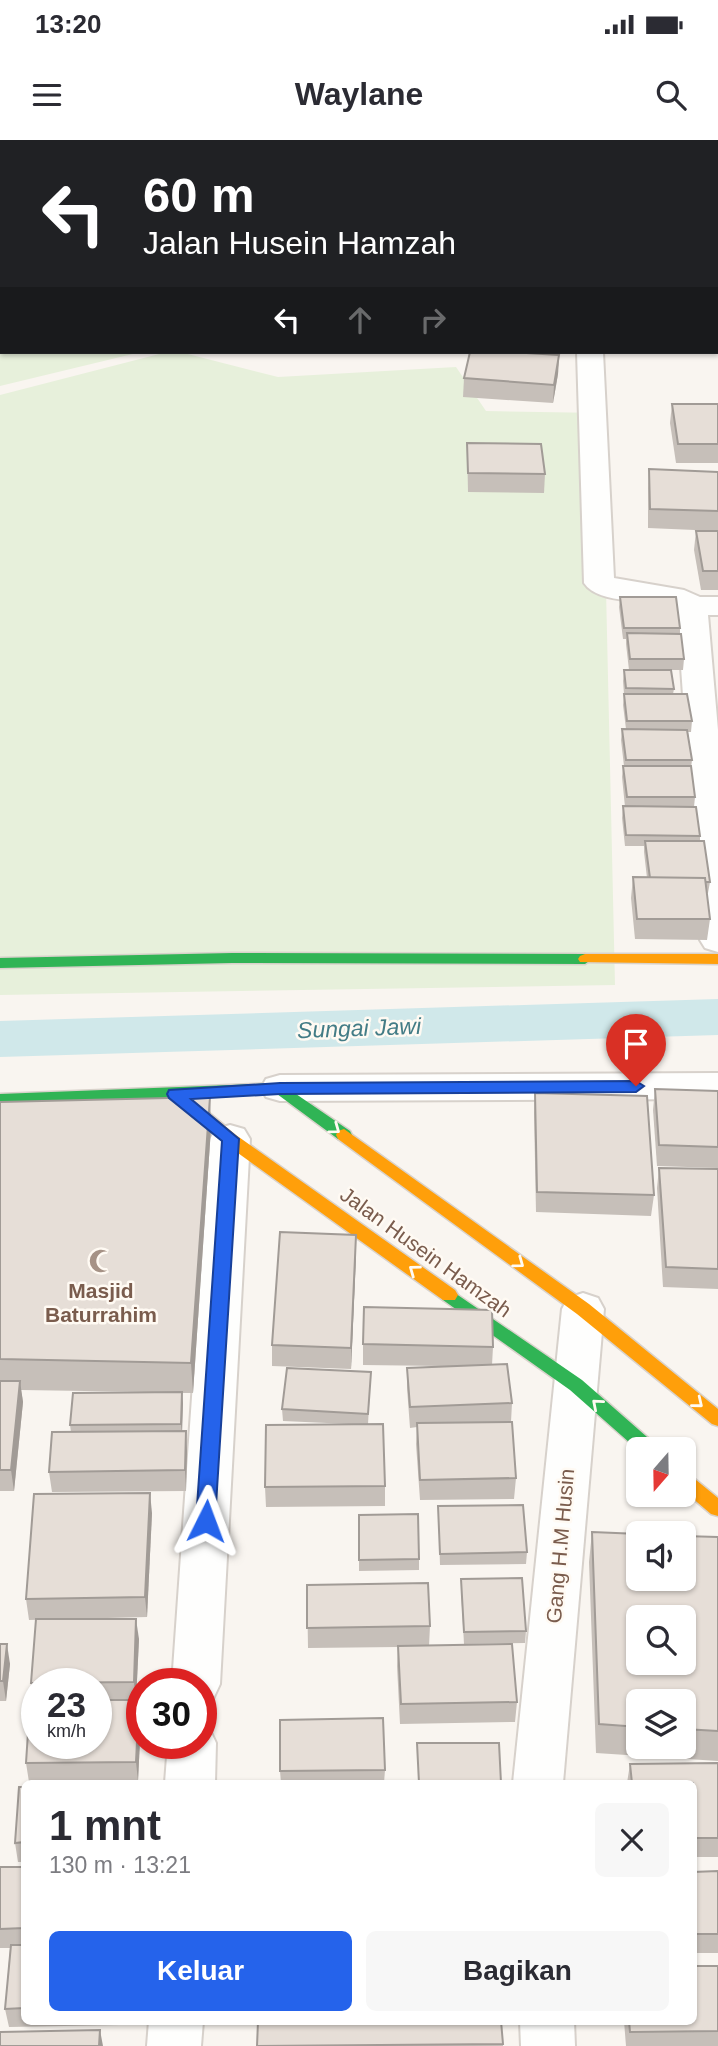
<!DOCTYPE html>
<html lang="id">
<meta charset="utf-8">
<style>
:root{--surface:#fff;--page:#f7f7f7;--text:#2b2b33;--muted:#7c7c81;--accent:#2563eb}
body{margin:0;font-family:Arial,sans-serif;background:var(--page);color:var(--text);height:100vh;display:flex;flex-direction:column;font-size:26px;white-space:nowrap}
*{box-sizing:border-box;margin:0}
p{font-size:23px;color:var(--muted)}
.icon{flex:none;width:38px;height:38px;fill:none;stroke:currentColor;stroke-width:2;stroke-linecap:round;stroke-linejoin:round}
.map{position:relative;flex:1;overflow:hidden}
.sheet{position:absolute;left:21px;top:1640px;width:676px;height:245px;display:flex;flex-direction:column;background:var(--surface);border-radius:10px;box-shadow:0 2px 5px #0004}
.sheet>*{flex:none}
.top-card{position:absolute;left:0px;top:0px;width:719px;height:214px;box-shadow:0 2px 5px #0004;background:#202124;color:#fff;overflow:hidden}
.needle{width:46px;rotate:200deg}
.controls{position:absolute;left:626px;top:1297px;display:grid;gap:14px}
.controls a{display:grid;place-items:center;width:70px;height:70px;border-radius:10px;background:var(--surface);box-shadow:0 2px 5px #0004;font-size:35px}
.speed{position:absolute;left:21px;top:1528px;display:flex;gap:14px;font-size:35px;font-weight:700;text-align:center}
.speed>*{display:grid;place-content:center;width:91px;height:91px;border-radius:50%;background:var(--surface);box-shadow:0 2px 5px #0004;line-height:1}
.speed small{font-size:18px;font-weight:400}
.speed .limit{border:10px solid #d22;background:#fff;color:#111}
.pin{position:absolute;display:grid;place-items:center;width:60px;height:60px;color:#fff;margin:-72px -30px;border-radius:50% 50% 50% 0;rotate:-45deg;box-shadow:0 0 7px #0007}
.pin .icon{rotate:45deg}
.me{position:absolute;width:77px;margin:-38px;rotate:3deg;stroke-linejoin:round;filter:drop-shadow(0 0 5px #0008)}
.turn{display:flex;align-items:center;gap:24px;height:147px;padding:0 28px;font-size:32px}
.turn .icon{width:91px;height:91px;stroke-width:2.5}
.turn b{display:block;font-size:49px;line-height:60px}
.lanes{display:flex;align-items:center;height:66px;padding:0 28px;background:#0003;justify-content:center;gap:35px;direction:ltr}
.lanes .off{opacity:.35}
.round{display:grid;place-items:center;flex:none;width:74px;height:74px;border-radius:10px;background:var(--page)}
.headline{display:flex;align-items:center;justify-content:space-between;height:119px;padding:0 28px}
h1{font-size:42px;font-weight:700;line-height:52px}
.button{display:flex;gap:14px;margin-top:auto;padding:14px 28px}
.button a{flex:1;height:80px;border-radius:10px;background:var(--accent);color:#fff;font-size:28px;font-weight:700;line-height:80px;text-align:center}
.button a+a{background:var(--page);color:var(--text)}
.status{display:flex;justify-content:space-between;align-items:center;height:49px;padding:0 35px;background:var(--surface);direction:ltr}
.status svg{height:19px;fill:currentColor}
header{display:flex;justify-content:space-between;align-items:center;height:91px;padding:0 28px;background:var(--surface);font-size:32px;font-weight:700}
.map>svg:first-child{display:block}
.green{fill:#e7f0db}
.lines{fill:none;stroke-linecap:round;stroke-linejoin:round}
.canal{fill:#d0e8ea;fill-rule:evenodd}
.street-casing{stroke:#d7d1cb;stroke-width:4}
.fast-casing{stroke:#d9d2cb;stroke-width:3}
.slow-casing{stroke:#d9d2cb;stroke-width:3}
.street{fill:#fefefd;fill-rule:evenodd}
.fast{fill:#30b455;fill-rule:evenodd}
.slow{fill:#ff9f0a;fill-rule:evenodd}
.wall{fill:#c6bfb9;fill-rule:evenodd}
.shaded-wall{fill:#a19b96}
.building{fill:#e6ded7;stroke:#a19b96;stroke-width:2;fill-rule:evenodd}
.oneway{stroke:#fffaf3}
.route{fill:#2563eb;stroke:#184099;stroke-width:2}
.labels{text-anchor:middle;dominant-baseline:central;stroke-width:5;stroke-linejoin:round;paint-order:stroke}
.street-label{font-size:21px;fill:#7a5c4d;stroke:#fffaf3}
.poi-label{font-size:21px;font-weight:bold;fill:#7a5c4d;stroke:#fffaf3}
.water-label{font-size:23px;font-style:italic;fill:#437c86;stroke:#fffaf3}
</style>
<div class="status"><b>13:20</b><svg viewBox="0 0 49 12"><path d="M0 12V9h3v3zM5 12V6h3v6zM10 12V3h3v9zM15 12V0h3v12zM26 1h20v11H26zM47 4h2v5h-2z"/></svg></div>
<header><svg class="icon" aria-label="menu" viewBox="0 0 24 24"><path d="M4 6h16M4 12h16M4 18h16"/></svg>Waylane<svg class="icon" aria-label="search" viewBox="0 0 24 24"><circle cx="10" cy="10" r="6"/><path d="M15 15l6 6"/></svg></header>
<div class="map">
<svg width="718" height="1906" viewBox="0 0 718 1906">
<rect width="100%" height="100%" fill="#f9f5f0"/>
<!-- green -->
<g class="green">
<path d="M0 0H284L2 2V212H141L0 246Z"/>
<path d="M167 212H180L278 237 456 227 486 271 602 273 615 845 0 855V255Z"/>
</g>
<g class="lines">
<!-- canal -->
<path class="canal" d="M718 859V895L0 917V881Z"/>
<!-- street casing -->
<g class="street-casing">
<g id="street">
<rect x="422" y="0" width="24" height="2"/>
<rect x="569" y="0" width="24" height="2"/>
<path d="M639 0H663L664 2H640Z"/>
<path d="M577 212H603L614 438 684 450 700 457H718V475H708L718 590V812L705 808 700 800 677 469C653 458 599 466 584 443Z"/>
<path d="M718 933V959L280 961 266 957 261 948 266 939 280 935Z"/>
<path d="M230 985 244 989 250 999 220 1544 213 1559 201 1563V1544H172L210 999 216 989Z"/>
<path d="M583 1153 598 1158 604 1169 563 1643H513L562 1169 568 1158Z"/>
<path d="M201 1585 209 1588 216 1603 215 1643H165L168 1603H201Z"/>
<path d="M149 1881H203L201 1906H147Z"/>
<path d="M520 1881H574L575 1906H521Z"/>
</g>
</g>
<!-- fast casing -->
<g class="fast-casing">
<g id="fast">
<path d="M232 813 585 814 592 819 585 824 232 823 0 828V818Z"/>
<path d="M280 943 350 991 352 995 350 999H338L277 954 0 964V954Z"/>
<path d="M449 1149 582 1240 655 1304 658 1309 639 1311 570 1250 443 1160 440 1155 443 1150Z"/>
</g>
</g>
<!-- slow casing -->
<g class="slow-casing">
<g id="slow">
<path d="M585 814H718V824L580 822 578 819 580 816Z"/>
<path d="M175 949 181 950 236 995 455 1150 458 1155 455 1160H443L224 1003 169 958 167 954 169 950Z"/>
<path d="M344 989 589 1164 718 1269V1286L712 1284 577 1174 338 999 336 995 338 991Z"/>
<path d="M684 1333 690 1335 718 1358V1376L711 1374 684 1351Z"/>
</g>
</g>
<!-- street -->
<use href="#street" class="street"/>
<!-- fast -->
<use href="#fast" class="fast"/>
<!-- slow -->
<use href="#slow" class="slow"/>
</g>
<!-- wall -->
<g class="wall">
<path d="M559 215 558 234 553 263 463 257 464 238Z"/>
<path d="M672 264H718V323H676L670 283Z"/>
<path d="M467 303 545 334 544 353 468 352Z"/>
<path d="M649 329 718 332V391L648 388V348Z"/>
<path d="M696 391H718V450H701L694 410Z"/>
<path d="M620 457 680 488V494L684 519 683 530H671L674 549 673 554 692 581 691 592H688L692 620 691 628 695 657 694 667 700 696V701L710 742 708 753H707L710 779 707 800 635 799 631 758 633 737 647 738 644 712V706H625L622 678 623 666 625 667 622 637 623 626H624L621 600 622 589H626L623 565 624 554 623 541 624 530H629L626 504V499H623L619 467Z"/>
<path d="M655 949 718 951V1028L657 1026 653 970Z"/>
<path d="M535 953 654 1055 651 1076 536 1072 534 973Z"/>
<path d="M0 962 211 988 193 1253H182V1291L187 1311 186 1351 52 1352 49 1332 71 1292 70 1285 150 1252 21 1250 23 1262 14 1351H0Z"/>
<path d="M659 1028 718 1029V1149L663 1147 657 1048Z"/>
<path d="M356 1115 351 1229 272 1226V1205Z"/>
<path d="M363 1204 493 1207 492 1225 512 1263 511 1282 516 1338 514 1359 420 1360 416 1304 417 1287 410 1288 407 1248V1228L441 1226 363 1225Z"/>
<path d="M371 1232 368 1284 385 1346V1366L266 1367 265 1347 349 1284 283 1281 282 1269Z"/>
<path d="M438 1366 527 1412 526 1424 440 1425Z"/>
<path d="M152 1373 147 1477 29 1480 26 1459Z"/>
<path d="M359 1375 419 1419V1430L359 1431Z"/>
<path d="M592 1392 718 1397V1621L596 1613 589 1422ZM639 1561H684V1606H639Z"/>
<path d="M461 1439 526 1491 525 1503 464 1504 461 1450Z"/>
<path d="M307 1445 430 1486 429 1506 517 1562 515 1582 400 1584 397 1526 398 1507 308 1508Z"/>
<path d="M139 1499 136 1560H139L141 1579 138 1641 29 1642 26 1623 34 1562 31 1543ZM37 1544H96V1603H37Z"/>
<path d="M0 1504 10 1524 6 1561H0Z"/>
<path d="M718 1623V1717H693V1643H627L630 1624Z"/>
<path d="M385 1630 384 1643H281L280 1631Z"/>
<path d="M24 1647V1722H18L15 1703Z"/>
<path d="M0 1727H24V1881H119V1885L9 1887 5 1869 10 1808H0Z"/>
<path d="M718 1731V1813H693V1732Z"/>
<path d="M718 1826V1906H626L624 1881H693Z"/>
<path d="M501 1881 503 1906H257Z"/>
</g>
<!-- shaded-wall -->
<g class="shaded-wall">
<path d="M559 215 558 234 553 263 554 245Z"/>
<path d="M210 957 211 988 193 1253 191 1223Z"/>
<path d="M356 1095V1115L351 1229V1208Z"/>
<path d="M20 1241 23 1262 14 1351 11 1330Z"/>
<path d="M182 1252 183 1263 182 1295 181 1284Z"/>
<path d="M186 1291 187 1311 186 1351 185 1330Z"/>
<path d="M150 1353 152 1373 147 1477 145 1457Z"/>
<path d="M136 1479 139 1499 136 1561 134 1542Z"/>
<path d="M7 1504 10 1524 6 1561 3 1541Z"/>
<path d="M139 1560 141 1579 138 1641 136 1622Z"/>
<path d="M100 1890 103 1906H99Z"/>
</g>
<!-- building -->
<g class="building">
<path d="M481 0H537V2L481 1Z"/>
<path d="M470 212H510L559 215 554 245 464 238Z"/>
<path d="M672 264H718V304H678Z"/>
<path d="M467 303 541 304 545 334 468 333Z"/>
<path d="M649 329 718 332V371L650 369Z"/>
<path d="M696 391H718V431H703Z"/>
<path d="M620 457H676L680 488H624Z"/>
<path d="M627 493 681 494 684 519H630Z"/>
<path d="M624 530H671L674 549 626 548Z"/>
<path d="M624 554H687L692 581H627Z"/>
<path d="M622 589 687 590 692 620H626Z"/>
<path d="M623 626H691L695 657H627Z"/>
<path d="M623 666 696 667 700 696 626 695Z"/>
<path d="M645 701H704L710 742H705V738H650Z"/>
<path d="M633 737 705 738 710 779H637Z"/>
<path d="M655 949 718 951V1007L659 1005Z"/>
<path d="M535 953 647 956 654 1055 537 1052Z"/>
<path d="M210 957 191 1223 0 1219V962Z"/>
<path d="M659 1028 718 1029V1129L666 1127Z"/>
<path d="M280 1092 356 1095 351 1208 272 1205Z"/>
<path d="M364 1167 492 1170 493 1207 363 1204Z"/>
<path d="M507 1224 512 1263 410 1267 407 1228Z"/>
<path d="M287 1228 371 1232 368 1274 282 1269Z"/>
<path d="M0 1241H20L11 1330H0Z"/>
<path d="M182 1252 181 1284 70 1285 73 1253Z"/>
<path d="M512 1282 516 1338 420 1340 417 1283Z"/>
<path d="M383 1284 385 1346 265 1347 266 1285Z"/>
<path d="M186 1291 185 1330 49 1332 52 1292Z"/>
<path d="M150 1353 145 1457 26 1459 34 1354Z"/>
<path d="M523 1365 527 1412 440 1414 438 1366Z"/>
<path d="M418 1374 419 1419 359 1420V1375Z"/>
<path d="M592 1392 639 1394V1438H684V1396L718 1397V1591L684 1589V1561H639V1587L599 1584ZM639 1477H684V1522H639Z"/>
<path d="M522 1438 526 1491 464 1492 461 1439Z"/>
<path d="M428 1443 430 1486 307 1488V1445Z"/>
<path d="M36 1479H136L134 1542 31 1543Z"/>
<path d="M0 1504H7L3 1541H0Z"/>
<path d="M512 1504 517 1562 401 1564 398 1506Z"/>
<path d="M96 1560H139L136 1622 26 1623 30 1562H37V1603H96Z"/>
<path d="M383 1578 385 1630 280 1631V1580Z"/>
<path d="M417 1603H499L501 1643H419Z"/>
<path d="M718 1623V1698H693V1643H632L630 1624Z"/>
<path d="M19 1647H24V1702L15 1703Z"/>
<path d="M0 1727H24V1788L0 1789Z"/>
<path d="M718 1731V1794H693V1732Z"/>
<path d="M11 1805H24V1868L5 1869Z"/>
<path d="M693 1826H718V1891L630 1892 629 1881H693Z"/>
<path d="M258 1881H501L503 1904 257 1906Z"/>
<path d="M100 1890 99 1906H0V1892Z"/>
</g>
<!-- one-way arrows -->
<defs><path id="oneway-chevron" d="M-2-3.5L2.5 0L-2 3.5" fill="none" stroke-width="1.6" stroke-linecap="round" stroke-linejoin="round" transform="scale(1.75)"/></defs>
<g class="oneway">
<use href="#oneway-chevron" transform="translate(335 989) rotate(36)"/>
<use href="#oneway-chevron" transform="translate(519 1123) rotate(36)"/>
<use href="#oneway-chevron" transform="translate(414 1130) rotate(-144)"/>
<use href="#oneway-chevron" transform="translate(698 1263) rotate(39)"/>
<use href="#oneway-chevron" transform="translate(597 1264) rotate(-139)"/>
</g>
<!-- route -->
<path class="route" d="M636 941 644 946 636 952 280 954 191 959 239 999 215 1381 212 1386 206 1388 199 1386 196 1381 222 1001 169 958 167 954 169 950 280 943Z"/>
<!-- icons -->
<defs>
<g id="mosque-bare" transform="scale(1.89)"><path d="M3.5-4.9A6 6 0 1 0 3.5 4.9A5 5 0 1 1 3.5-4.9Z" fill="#a69286" stroke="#fffaf3" stroke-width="2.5" paint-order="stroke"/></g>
</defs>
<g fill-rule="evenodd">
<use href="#mosque-bare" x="101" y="1121"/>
</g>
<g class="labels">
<!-- street labels -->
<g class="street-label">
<text transform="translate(426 1112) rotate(36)">Jalan Husein Hamzah</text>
<text transform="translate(560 1406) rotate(-85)">Gang H.M Husin</text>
</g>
<!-- poi labels -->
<g class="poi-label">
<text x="101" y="1150">Masjid<tspan x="101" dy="24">Baturrahim</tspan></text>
</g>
<!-- water labels -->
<g class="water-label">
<text transform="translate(359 888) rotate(-2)">Sungai Jawi</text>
</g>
</g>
</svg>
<div class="controls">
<a><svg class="needle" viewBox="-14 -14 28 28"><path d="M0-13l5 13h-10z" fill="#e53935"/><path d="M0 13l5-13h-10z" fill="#7c7c81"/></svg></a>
<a><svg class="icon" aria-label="sound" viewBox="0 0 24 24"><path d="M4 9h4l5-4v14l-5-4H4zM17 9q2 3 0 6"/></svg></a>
<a><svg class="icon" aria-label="search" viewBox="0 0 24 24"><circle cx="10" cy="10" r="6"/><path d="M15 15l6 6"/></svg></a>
<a><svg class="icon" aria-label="layers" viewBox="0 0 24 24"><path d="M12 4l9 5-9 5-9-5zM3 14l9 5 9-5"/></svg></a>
</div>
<div class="speed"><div>23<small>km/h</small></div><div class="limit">30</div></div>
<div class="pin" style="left:636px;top:946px;background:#d93025"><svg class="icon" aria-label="arrive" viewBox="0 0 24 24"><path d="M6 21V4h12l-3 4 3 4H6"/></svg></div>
<svg class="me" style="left:206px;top:1381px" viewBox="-20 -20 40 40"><path d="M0-17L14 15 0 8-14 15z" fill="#2563eb" stroke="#fff" stroke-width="4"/></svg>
<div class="top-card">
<div class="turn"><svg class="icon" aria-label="left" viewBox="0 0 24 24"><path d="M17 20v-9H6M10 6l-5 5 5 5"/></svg><div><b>60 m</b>Jalan Husein Hamzah</div></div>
<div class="lanes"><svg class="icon" aria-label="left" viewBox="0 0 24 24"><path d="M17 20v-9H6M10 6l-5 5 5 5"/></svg><svg class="icon off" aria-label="ahead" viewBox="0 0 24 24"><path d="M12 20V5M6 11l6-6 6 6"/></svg><svg class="icon off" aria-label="right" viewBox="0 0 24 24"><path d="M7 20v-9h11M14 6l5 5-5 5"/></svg></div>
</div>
<section class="sheet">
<div class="headline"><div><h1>1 mnt</h1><p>130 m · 13:21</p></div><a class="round"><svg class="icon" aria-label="close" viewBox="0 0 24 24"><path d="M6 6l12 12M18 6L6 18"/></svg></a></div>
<div class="button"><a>Keluar</a><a>Bagikan</a></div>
</section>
</div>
